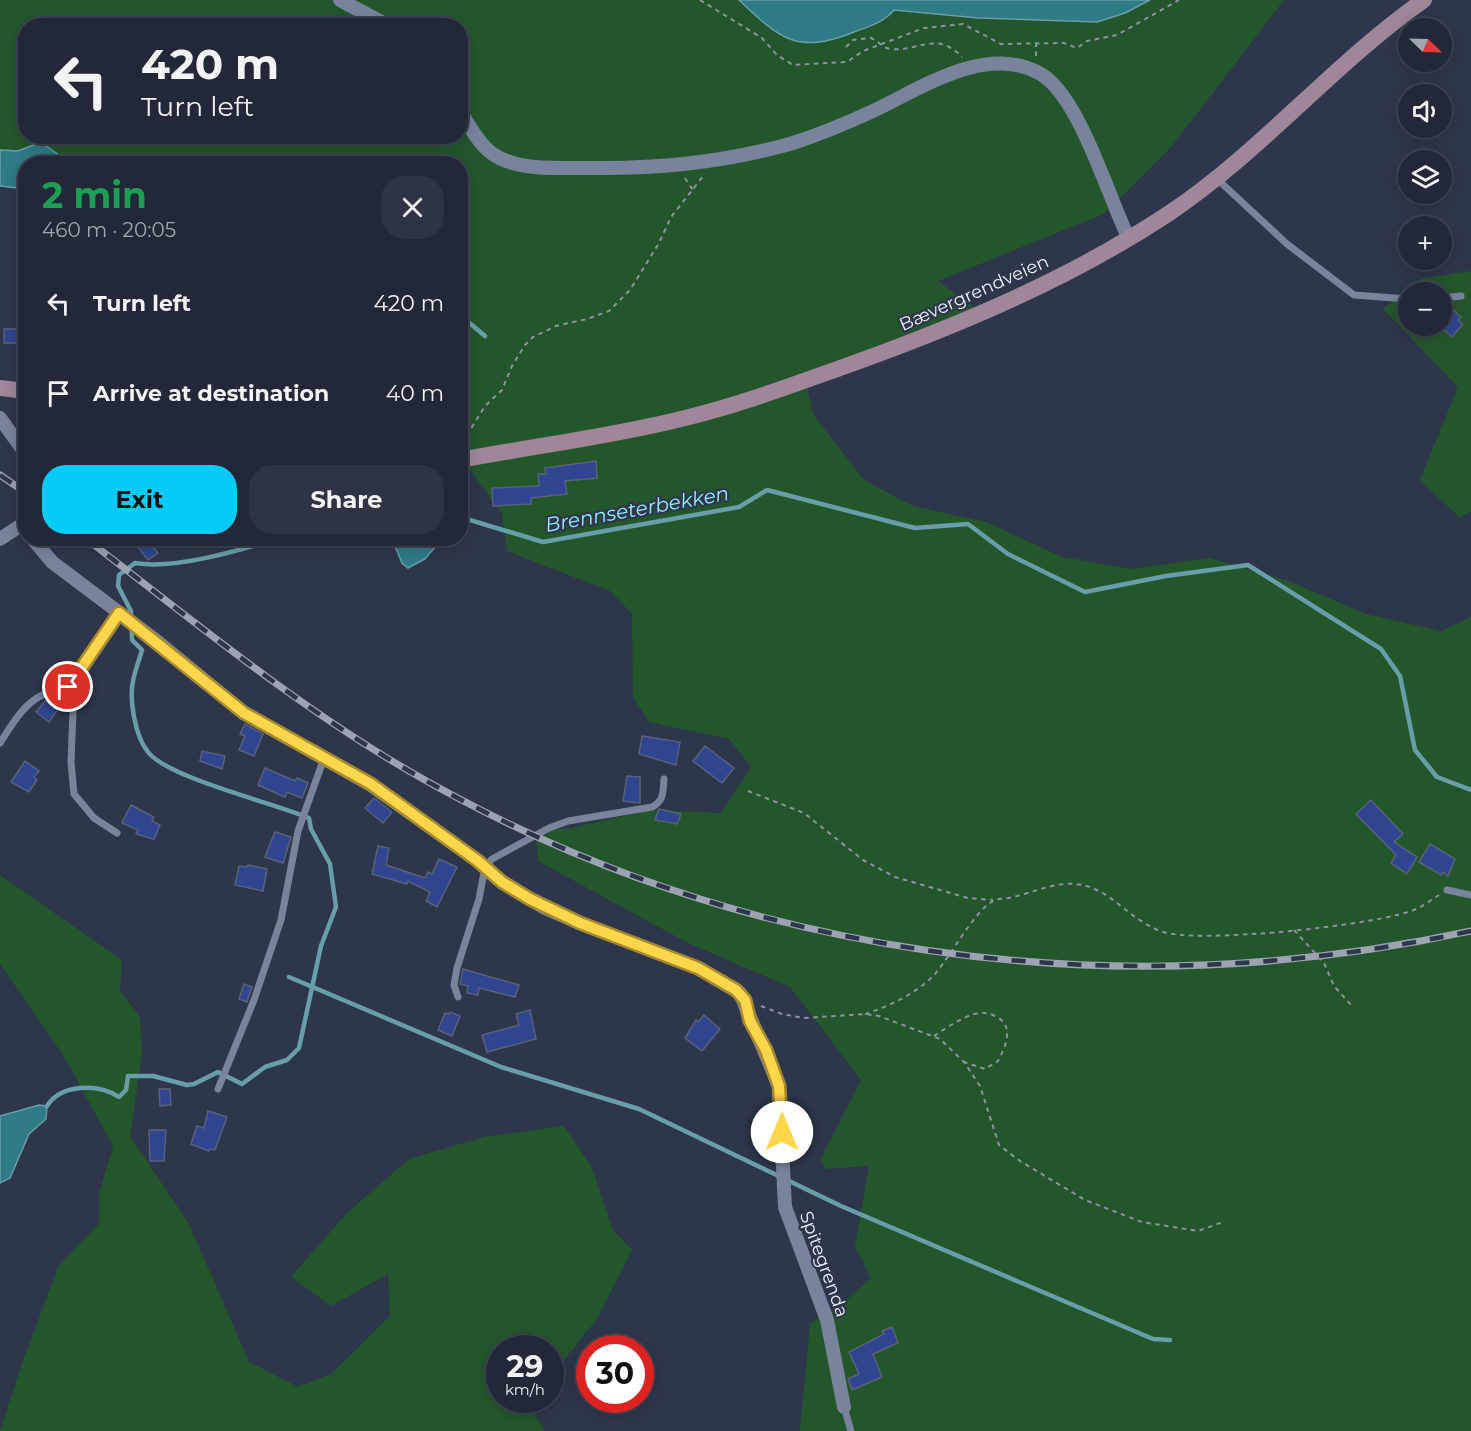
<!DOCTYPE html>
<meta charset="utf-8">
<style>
:root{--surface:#222838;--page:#2e3443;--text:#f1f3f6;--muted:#a2a6ae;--line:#3f4453;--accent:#06cbf9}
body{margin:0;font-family:Montserrat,sans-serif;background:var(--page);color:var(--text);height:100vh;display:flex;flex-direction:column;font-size:22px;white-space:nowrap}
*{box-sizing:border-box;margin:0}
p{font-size:20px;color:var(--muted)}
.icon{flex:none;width:33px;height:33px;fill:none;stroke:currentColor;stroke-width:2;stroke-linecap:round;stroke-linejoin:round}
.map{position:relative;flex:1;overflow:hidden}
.sheet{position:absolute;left:18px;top:156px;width:450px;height:390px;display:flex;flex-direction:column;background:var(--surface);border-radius:24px;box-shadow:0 3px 15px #0003,0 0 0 2px var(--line)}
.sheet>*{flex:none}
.guide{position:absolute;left:18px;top:18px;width:450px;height:126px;border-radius:24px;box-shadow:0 3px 15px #0003,0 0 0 2px var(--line);background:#222838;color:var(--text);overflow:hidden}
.needle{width:39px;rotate:113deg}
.buttons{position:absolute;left:1398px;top:18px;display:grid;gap:12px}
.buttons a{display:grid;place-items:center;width:54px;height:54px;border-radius:50%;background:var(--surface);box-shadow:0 3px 15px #0003,0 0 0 2px var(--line);font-size:30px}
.speed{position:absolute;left:486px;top:1335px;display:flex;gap:12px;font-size:30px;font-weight:700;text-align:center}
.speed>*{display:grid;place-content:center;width:78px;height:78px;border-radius:50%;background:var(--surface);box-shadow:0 3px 15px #0003,0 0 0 2px var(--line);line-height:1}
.speed small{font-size:15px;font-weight:400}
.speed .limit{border:9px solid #d22;background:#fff;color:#111}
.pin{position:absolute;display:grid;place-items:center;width:51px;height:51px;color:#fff;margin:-26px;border:3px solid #fff;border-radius:50%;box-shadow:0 2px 6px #0007}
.me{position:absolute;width:66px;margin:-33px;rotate:0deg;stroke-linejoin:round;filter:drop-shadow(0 0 4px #0008)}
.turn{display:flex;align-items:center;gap:21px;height:126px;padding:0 24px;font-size:27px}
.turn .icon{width:78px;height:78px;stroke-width:2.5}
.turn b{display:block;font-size:42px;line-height:51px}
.round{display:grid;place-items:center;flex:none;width:63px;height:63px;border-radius:24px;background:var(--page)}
.head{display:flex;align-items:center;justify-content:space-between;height:102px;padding:0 24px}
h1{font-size:36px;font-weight:700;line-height:45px;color:#1e9e55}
.cta{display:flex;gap:12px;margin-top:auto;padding:12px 24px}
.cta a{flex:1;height:69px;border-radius:24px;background:var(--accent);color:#111;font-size:24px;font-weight:700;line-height:69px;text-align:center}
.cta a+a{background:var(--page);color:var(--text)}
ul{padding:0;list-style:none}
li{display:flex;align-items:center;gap:18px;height:90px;padding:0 24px}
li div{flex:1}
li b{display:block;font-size:22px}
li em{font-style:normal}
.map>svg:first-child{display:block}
.green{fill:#24562c;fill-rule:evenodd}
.water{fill:#2f7b86;stroke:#689ea9;stroke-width:1.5}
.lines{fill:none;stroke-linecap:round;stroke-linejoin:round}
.stream{stroke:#689ea9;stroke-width:4.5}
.building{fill:#30458f;stroke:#586179;stroke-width:1.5}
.path{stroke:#8d93a3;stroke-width:2;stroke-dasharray:4.5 4.5;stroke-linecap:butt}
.service{stroke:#79839c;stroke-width:7}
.minor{stroke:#79839c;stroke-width:14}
.secondary{stroke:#9f8699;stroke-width:16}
.rail-casing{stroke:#9da3b2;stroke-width:7}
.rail{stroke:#2e364b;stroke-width:4.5;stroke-dasharray:14;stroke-linecap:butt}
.route-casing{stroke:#a68a30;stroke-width:15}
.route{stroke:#ffd54a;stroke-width:10}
.labels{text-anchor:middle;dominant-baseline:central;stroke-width:4.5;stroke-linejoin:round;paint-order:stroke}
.street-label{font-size:18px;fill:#edf1fc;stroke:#2e364b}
.water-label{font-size:20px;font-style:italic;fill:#8feffd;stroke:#2e364b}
</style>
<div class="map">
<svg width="1471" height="1431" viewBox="0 0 1471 1431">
<rect width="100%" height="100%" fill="#2e364b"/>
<!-- green -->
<g class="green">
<path d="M0 0H739L760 20 831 41 885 21 894 10 978 18 1097 22 1125 13 1150 0H1284L1172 146 1104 214 938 281 977 310 807 387 813 414 864 480 913 506 986 522 1062 557 1132 569 1210 558 1291 582 1366 614 1441 631 1471 617V1431H800L810 1323 833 1312 871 1278 855 1246 869 1166 825 1169 820 1160 861 1080 790 987 688 943 538 861 536 831 571 828 650 810 721 813 751 767 729 739 649 722 633 697 632 614 610 591 507 551 502 514 461 457 460 164H70L41 142 18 151 0 150ZM26 26H460V136H26Z"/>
<path d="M1471 271V511L1460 518 1420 480 1458 387 1383 309 1420 279ZM1408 292H1442V326H1408Z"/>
<path d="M0 875 122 960 120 991 140 1017 142 1054 130 1136 189 1224 249 1362 298 1387 331 1374 390 1316 388 1274 331 1306 291 1277 346 1214 409 1159 484 1137 564 1126 592 1168 613 1230 632 1250 597 1319 551 1376 550 1348H500V1400H536L533 1412 545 1431H0L22 1363 59 1265 99 1224V1193L113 1146 65 1058 0 964Z"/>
</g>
<!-- water -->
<g class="water">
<path d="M739 0H1150L1125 13 1097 22 978 18 894 10C883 23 870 26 854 32 797 55 780 39 739 0Z"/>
<path d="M41 142 70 163 26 164 25 189 0 186V150L18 151Z"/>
<path d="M392 539H432L437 545 425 559 408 568 402 563Z"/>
<path d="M39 1105 47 1106 46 1119 29 1134 10 1178 0 1183V1116Z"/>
</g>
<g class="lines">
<!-- stream -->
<g class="stream">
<path d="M460 315 485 336"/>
<path d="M460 517 543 542 739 507 767 490 915 528 968 524 1008 554 1085 592 1166 576 1248 565 1381 649 1400 676 1415 750 1437 777 1471 790"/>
<path d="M289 977 501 1067 639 1109 841 1206 1153 1339 1170 1340"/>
<path d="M47 1106C61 1084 98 1083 119 1097L126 1090 128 1076H153L187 1085 194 1084 218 1072 242 1084 265 1067 287 1060 299 1048 321 946 336 907 330 864 311 829 309 818C274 803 168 778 148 752 135 736 129 700 133 681 135 671 139 660 142 650L132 640 131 611 118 586 119 575 135 563C174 570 241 550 280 538"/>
</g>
</g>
<!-- building -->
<g class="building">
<path d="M1442 305 1450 313 1453 310 1461 317 1458 320 1463 324 1452 337 1442 328Z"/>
<path d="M4 329H18L17 343H4Z"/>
<path d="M596 461 597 478 565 481 567 494 531 498V504L493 506 492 488 539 486 538 474H546L545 468Z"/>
<path d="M147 539 158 553 148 560 137 546Z"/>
<path d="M46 700 58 709 49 722 36 712Z"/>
<path d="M245 724 263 734 254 756 239 750 245 736 240 734Z"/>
<path d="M642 736 680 742 676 765 639 754Z"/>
<path d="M705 746 734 768 722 783 693 761Z"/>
<path d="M202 751 225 756 222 769 200 761Z"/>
<path d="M25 761 39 771 34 777 37 780 29 792 11 782Z"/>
<path d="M265 768 295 781 297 778 308 783 302 798 287 792 285 797 258 785Z"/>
<path d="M627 776 640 777V803L623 801Z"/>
<path d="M374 798 392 812 383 823 365 808Z"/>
<path d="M1371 800 1403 834 1394 842 1417 857 1407 874 1391 863 1396 855 1356 814Z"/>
<path d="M131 805 154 817 152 821 160 825 154 839 136 834 138 830 122 823Z"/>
<path d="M659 809 681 814 677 824 655 820Z"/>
<path d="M275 832 291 837 283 863 265 857Z"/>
<path d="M1430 844 1455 859 1448 876 1443 872 1441 875 1419 862Z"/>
<path d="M378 846 389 848 386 865 425 878 428 872 432 874 439 859 457 867 437 907 426 901 430 892 408 881 407 884 372 874Z"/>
<path d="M248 865 267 869 263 891 235 885 239 866 247 867Z"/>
<path d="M463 969 519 985 515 997 479 988 478 995 467 993 468 986 460 984Z"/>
<path d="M244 984 252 987 247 1002 239 999Z"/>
<path d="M530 1010 536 1039 487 1052 482 1035 519 1025 516 1014Z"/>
<path d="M450 1012 460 1016 452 1036 438 1030 445 1013 449 1014Z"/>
<path d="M704 1015 720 1029 702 1051 685 1038 696 1020 698 1022Z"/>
<path d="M159 1089H170L171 1105 160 1106Z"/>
<path d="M208 1111 227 1117 215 1150 210 1149 209 1151 191 1144 197 1126 204 1128Z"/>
<path d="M149 1130H166L164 1161H150Z"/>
<path d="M892 1327 898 1343 873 1354 882 1377 852 1390 848 1379 859 1374 849 1352 884 1334 882 1331Z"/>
</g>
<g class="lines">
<!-- path -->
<g class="path">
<path d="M700 0 762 38 777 55 793 65 847 62 863 51 924 28 963 24 1001 44 1064 43 1077 48 1087 41 1117 35 1179 0"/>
<path d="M846 47 853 40 871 38C879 41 882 48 891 49 919 52 936 30 962 57"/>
<path d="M1036 56V42"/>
<path d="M685 178 693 190"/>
<path d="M462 443 485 406 502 390 512 366 525 345 533 337 556 326 587 319 609 311 630 290 659 243 671 217 704 175"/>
<path d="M748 791 804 813 863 860 895 877 968 898 993 900"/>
<path d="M1294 930 1324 963 1334 986 1353 1007"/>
<path d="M761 1006 782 1014 804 1018 865 1014 879 1016 940 1039 964 1062 980 1086 999 1145 1020 1161 1085 1200 1142 1222 1198 1231 1223 1222"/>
<path d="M865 1014C890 1006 917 993 935 974 950 957 976 908 995 900 1000 898 1007 899 1013 897 1026 894 1039 889 1052 886 1104 874 1118 914 1160 931 1193 945 1382 925 1416 909 1424 906 1432 899 1439 895"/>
<path d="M934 1036C946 1028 958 1020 971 1015 979 1012 987 1012 995 1016 1015 1025 1006 1046 998 1061L985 1069 964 1062"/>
</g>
<!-- service -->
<g class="service">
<path d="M1216 178 1287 244 1354 295 1408 299"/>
<path d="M1442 298 1461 296"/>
<path d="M0 743C21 710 32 691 74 686L71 762 74 794 94 818 117 833"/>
<path d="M1447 890 1471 895"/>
<path d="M458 997 454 985 457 968 479 899 485 867 492 859 549 828 568 821 652 807C664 801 663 792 664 779"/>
<path d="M218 1089 254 1000 281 920 298 831 324 758"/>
<path d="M844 1407 851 1431"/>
</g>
<!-- minor -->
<g class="minor">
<path d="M340 0 389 26"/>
<path d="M460 111C469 125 477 141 489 151 515 173 561 167 591 168 660 169 727 162 793 143 821 134 847 123 873 111 922 88 985 44 1039 73 1079 94 1108 197 1129 239"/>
<path d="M0 418 26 454"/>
<path d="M32 538 52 562 154 639 244 713 371 785 478 861 502 882 545 908 580 923 698 968 740 993 779 1086 785 1207 827 1320 844 1407"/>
<path d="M0 539 26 522"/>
<path d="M74 686 80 671 119 613"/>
</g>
<!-- secondary -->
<g class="secondary">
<path d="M0 388 26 391"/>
<path d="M460 460C534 446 609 437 681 419 736 406 790 386 843 367 955 327 1068 280 1168 214 1261 152 1333 64 1424 0"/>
</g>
<!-- rail casing -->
<g class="rail-casing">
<g id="rail">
<path d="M0 475 26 493"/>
<path d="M85 538C191 619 294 704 409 771 730 957 1110 1009 1471 931"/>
</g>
</g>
<!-- rail -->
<use href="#rail" class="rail"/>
</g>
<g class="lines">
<!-- route casing -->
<g class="route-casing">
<path id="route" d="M68 687 74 686 80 670 119 613 244 713 371 784 478 861 502 882 530 899 580 923 698 968 736 990 745 1000 750 1021 766 1050 779 1086 782 1132"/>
</g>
<!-- route -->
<use href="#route" class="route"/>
</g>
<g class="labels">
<!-- street labels -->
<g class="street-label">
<text transform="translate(974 293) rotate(-24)">Bævergrendveien</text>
<text transform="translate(824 1264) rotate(70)">Spitegrenda</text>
</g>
<!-- water labels -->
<g class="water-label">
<text transform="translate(637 509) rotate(-10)">Brennseterbekken</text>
</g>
</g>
</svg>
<div class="buttons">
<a><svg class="needle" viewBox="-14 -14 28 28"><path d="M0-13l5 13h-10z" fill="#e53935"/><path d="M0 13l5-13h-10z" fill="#a2a6ae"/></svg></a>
<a><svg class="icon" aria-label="sound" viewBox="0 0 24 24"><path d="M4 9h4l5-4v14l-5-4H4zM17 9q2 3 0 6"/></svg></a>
<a><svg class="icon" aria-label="layers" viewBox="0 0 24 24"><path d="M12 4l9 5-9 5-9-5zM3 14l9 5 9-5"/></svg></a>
<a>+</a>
<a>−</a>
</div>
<div class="speed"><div>29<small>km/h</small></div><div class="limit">30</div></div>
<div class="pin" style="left:68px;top:687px;background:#d93025"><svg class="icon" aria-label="arrive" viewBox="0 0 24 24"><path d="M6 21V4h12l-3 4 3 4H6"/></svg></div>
<svg class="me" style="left:782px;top:1132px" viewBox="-20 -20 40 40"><circle r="19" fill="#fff"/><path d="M0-13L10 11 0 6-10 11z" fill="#ffd54a"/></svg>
<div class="guide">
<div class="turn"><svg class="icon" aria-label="left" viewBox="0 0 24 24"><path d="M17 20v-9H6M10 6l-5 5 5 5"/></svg><div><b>420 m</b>Turn left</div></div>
</div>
<section class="sheet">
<div class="head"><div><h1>2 min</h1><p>460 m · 20:05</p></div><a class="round"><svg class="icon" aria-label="close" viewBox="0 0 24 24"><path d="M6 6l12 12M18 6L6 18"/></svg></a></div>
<ul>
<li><svg class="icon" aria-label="left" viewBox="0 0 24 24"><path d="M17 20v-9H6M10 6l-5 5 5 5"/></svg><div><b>Turn left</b></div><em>420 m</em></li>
<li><svg class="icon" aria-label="arrive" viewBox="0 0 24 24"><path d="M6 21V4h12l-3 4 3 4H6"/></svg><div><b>Arrive at destination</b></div><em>40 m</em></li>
</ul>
<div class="cta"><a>Exit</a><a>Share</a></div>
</section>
</div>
